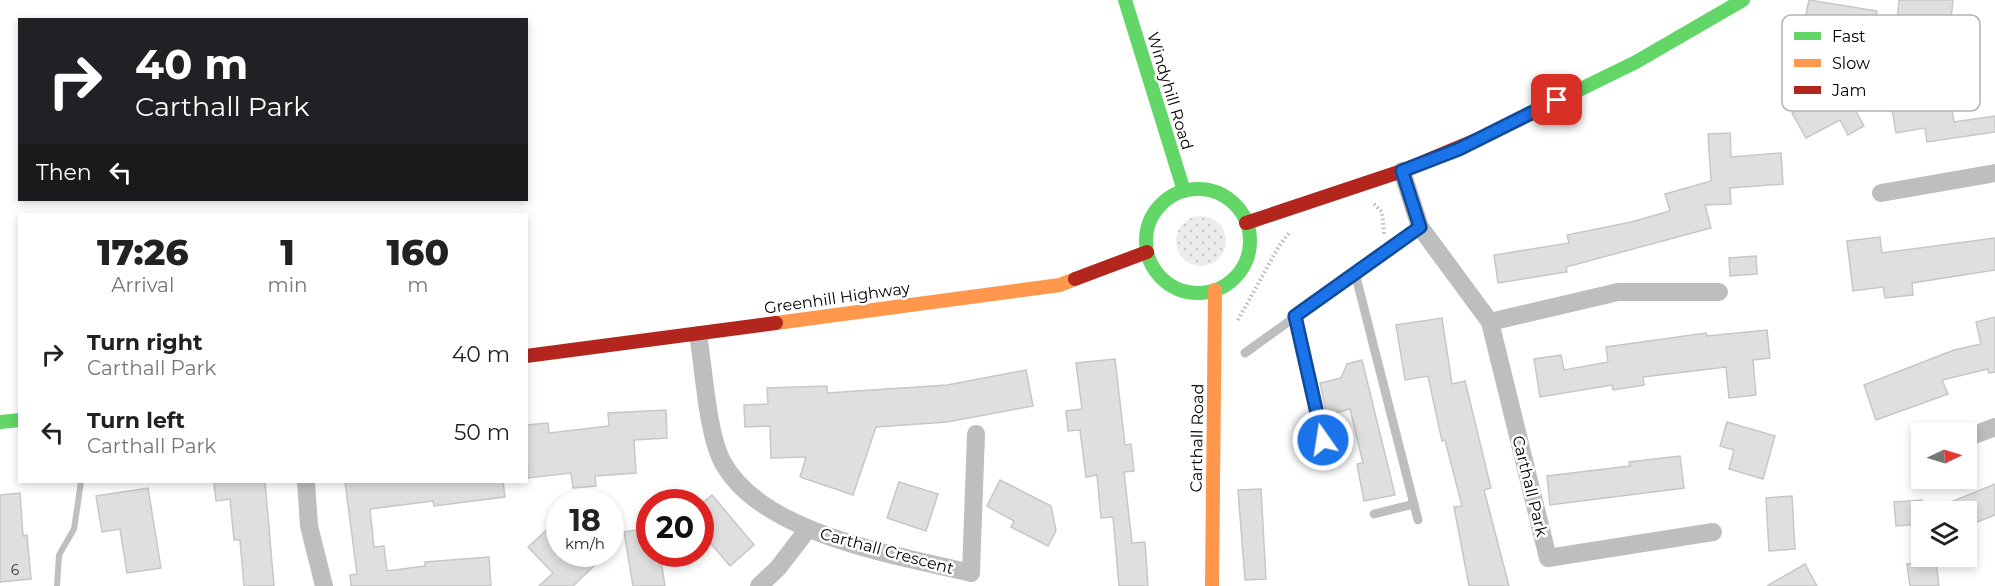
<!DOCTYPE html>
<style>
:root{--surface:#fff;--page:#f6f6f6;--text:#222;--muted:#767676}
body{margin:0;font-family:Montserrat,sans-serif;background:var(--page);color:var(--text);height:100vh;display:flex;flex-direction:column;font-size:22px;white-space:nowrap}
*{box-sizing:border-box;margin:0}
p{font-size:20px;color:var(--muted)}
.icon{flex:none;width:33px;height:33px;fill:none;stroke:currentColor;stroke-width:2;stroke-linecap:round;stroke-linejoin:round}
.map{position:relative;flex:1;overflow:hidden}
.panel{position:absolute;left:18px;top:213px;width:510px;height:270px;display:flex;flex-direction:column;background:var(--surface);border-radius:0px;box-shadow:0 3px 9px #0003}
.panel>*{flex:none}
.top-card{position:absolute;left:18px;top:18px;width:510px;height:183px;border-radius:0px;box-shadow:0 3px 9px #0003;background:#202124;color:#fff;overflow:hidden}
.needle{width:39px;rotate:86deg}
.buttons{position:absolute;left:1911px;top:423px;display:grid;gap:12px}
.buttons a{display:grid;place-items:center;width:66px;height:66px;border-radius:0px;background:var(--surface);box-shadow:0 3px 9px #0003;font-size:30px}
.speed{position:absolute;left:546px;top:489px;display:flex;gap:12px;font-size:30px;font-weight:700;text-align:center}
.speed>*{display:grid;place-content:center;width:78px;height:78px;border-radius:50%;background:var(--surface);box-shadow:0 3px 9px #0003;line-height:1}
.speed small{font-size:15px;font-weight:400}
.speed .limit{border:9px solid #d22;background:#fff;color:#111}
.pin{position:absolute;display:grid;place-items:center;width:51px;height:51px;color:#fff;margin:-26px;border-radius:12px;box-shadow:0 3px 9px #0006}
.me{position:absolute;width:66px;margin:-33px;rotate:347deg;stroke-linejoin:round;filter:drop-shadow(0 0 4px #0008)}
.turn{display:flex;align-items:center;gap:21px;height:126px;padding:0 18px;font-size:27px}
.turn .icon{width:78px;height:78px;stroke-width:2.5}
.turn b{display:block;font-size:42px;line-height:51px}
.then{display:flex;align-items:center;height:57px;padding:0 18px;background:#0003;gap:12px;font-size:22px}
.eta{display:flex;justify-content:space-evenly;align-items:center;height:102px;text-align:center}
.eta b{font-size:36px;font-weight:800;line-height:42px}
ul{padding:0;list-style:none}
li{display:flex;align-items:center;gap:18px;height:78px;padding:0 18px}
li div{flex:1}
li b{display:block;font-size:22px}
li em{font-style:normal}
.map>svg:first-child{display:block}
.grass{fill:url(#grass-dots)}
.lines{fill:none;stroke-linecap:round;stroke-linejoin:round}
.stream{stroke:#bfbfbf;stroke-width:6}
.building{fill:#dfdfdf;stroke:#c7c7c7;stroke-width:1.5}
.path{stroke:#b9b9b9;stroke-width:4;stroke-dasharray:1.5 3;stroke-linecap:butt}
.lane{stroke:#bebebe;stroke-width:9}
.street{stroke:#bebebe;stroke-width:18}
.fast{stroke:#63d668;stroke-width:14}
.slow{stroke:#ff974d;stroke-width:14}
.jam{stroke:#b3261e;stroke-width:14}
.route-casing{stroke:#114b97;stroke-width:15}
.route{stroke:#1a73e8;stroke-width:10}
.labels{text-anchor:middle;dominant-baseline:central;stroke-width:5;stroke-linejoin:round;paint-order:stroke}
.number-label{font-size:14px;fill:#383838}
.street-label{font-size:16px;fill:#000;stroke:#fff}
.key{fill:#fff;stroke:#b2b2b2;stroke-width:1.5}
.key-label{font-size:16px;fill:#000}
</style>
<div class="map">
<svg width="1995" height="586" viewBox="0 0 1995 586">
<defs>
<pattern id="grass-dots" width="8" height="8" patternUnits="userSpaceOnUse" patternTransform="scale(1.5)"><rect width="8" height="8" fill="#ececec"/><path d="M2 2h.1M6 6h.1" fill="none" stroke="#c9c9c9" stroke-width="1.8" stroke-linecap="round"/></pattern>
</defs>
<rect width="100%" height="100%" fill="#fff"/>
<!-- grass -->
<circle class="grass" cx="1201" cy="241" r="25"/>
<g class="lines">
<!-- stream -->
<path class="stream" d="M57 586 59 555 74 529 81 482"/>
</g>
<!-- building -->
<g class="building">
<path d="M1809 0 1877 11 1869 47 1802 33Z"/>
<path d="M1899 0H1953L1950 28 1897 22Z"/>
<path d="M1842 86 1864 126 1848 135 1840 120 1806 138 1792 113Z"/>
<path d="M1949 93 1954 122 1995 116V132L1927 142 1925 128 1896 133 1891 103Z"/>
<path d="M1730 133 1731 157 1781 153 1783 184 1730 188 1731 204 1705 205 1711 228 1566 267 1567 272 1498 283 1494 255 1569 243 1567 235 1631 222 1670 211 1665 194 1711 181 1708 134Z"/>
<path d="M1880 237 1882 253 1995 238V270L1912 283 1913 295 1885 298 1883 287 1853 291 1847 241Z"/>
<path d="M1756 256 1757 274 1730 276 1729 258Z"/>
<path d="M1995 317V372L1989 373 1988 369 1942 380 1948 394 1876 420 1864 385 1954 350 1981 344 1976 322Z"/>
<path d="M1442 318 1452 384 1465 381 1491 488 1484 490 1509 586H1469L1454 507 1462 506 1445 440 1442 441 1428 376 1405 380 1396 325Z"/>
<path d="M1767 330 1770 358 1753 360 1756 395 1729 398 1726 367 1643 377 1644 385 1613 390 1612 385 1540 397 1534 359 1561 355 1564 370 1608 362 1606 347 1706 333 1707 336Z"/>
<path d="M1115 359 1125 445 1131 444 1134 471 1124 472 1132 543 1145 542 1148 586H1119L1113 517 1101 518 1097 475 1086 477 1080 430 1068 431 1066 411 1082 409 1076 363Z"/>
<path d="M1362 360 1395 495 1364 501 1357 464 1363 463 1350 409 1327 415 1320 383 1341 378 1347 364Z"/>
<path d="M1026 370 1033 406 947 422 876 427 853 495 800 477 806 457 771 458 770 426 745 427 744 405 768 404 767 388 827 386V393L947 385Z"/>
<path d="M666 410 667 438 634 440 636 473 595 476 596 486 573 488 571 473 528 478 526 425 548 423 549 433 609 426 608 413Z"/>
<path d="M1727 422 1775 436 1763 479 1729 469 1734 450 1720 446Z"/>
<path d="M1680 456 1684 488 1550 505 1547 476 1630 466 1629 462Z"/>
<path d="M1000 480 1051 506 1056 531 1048 546 1011 527 1014 521 987 506Z"/>
<path d="M214 482H265L274 586H244L240 540H234L230 499 216 501Z"/>
<path d="M345 482H503L505 497 434 506 433 501 370 509 374 547 384 546 387 571 425 566V562L489 557 491 586H351L350 575 357 574Z"/>
<path d="M899 482 938 494 926 531 887 518Z"/>
<path d="M1995 484V515L1977 522 1973 512H1926Z"/>
<path d="M148 488 161 568 127 573 120 529 102 532 96 496Z"/>
<path d="M1261 489 1266 579 1245 580 1238 490Z"/>
<path d="M20 493 23 536 27 535 31 579 0 582V495Z"/>
<path d="M712 495 754 545 730 566 700 531V505Z"/>
<path d="M1792 496 1795 549 1769 551 1766 498Z"/>
<path d="M1922 500V524L1896 526 1894 502Z"/>
<path d="M560 518V554H588L597 563 573 586H539L553 573 528 547Z"/>
<path d="M650 528V554H660L665 586H633L624 532Z"/>
<path d="M1936 561 1939 586H1910L1907 564Z"/>
<path d="M1805 564 1817 586H1767Z"/>
</g>
<g class="lines">
<!-- path -->
<g class="path">
<path d="M1374 204 1382 212 1384 234"/>
<path d="M1238 320 1279 246 1289 233"/>
</g>
<!-- lane -->
<g class="lane">
<path d="M1355 273 1418 520"/>
<path d="M1295 316 1327 461"/>
<path d="M1245 353 1420 227"/>
<path d="M1374 514 1414 504"/>
</g>
<!-- street -->
<g class="street">
<path d="M1402 171 1420 227 1490 322 1548 558 1713 532"/>
<path d="M1881 193 1995 173"/>
<path d="M1490 322 1618 292H1719"/>
<path d="M698 335C704 369 707 432 722 461 761 535 897 555 971 573L976 434"/>
<path d="M1966 438 1995 427"/>
<path d="M306 482 309 526 324 586"/>
<path d="M759 586 778 568 808 529"/>
</g>
<!-- fast -->
<g class="fast">
<path d="M1125 0 1184 191"/>
<path d="M1481 138 1636 62 1743 0"/>
<circle cx="1198" cy="241" r="52"/>
<path d="M0 422 20 420"/>
</g>
<!-- slow -->
<g class="slow">
<path d="M776 323 1060 285 1075 279"/>
<path d="M1212 586 1215 290"/>
</g>
<!-- jam -->
<g class="jam">
<path d="M1246 223 1402 171 1481 138"/>
<path d="M1075 279 1147 252"/>
<path d="M526 356 776 323"/>
</g>
</g>
<g class="lines">
<!-- route casing -->
<g class="route-casing">
<path id="route" d="M1323 440 1295 316 1420 227 1402 171 1459 149 1557 100"/>
</g>
<!-- route -->
<use href="#route" class="route"/>
</g>
<g class="labels">
<!-- number labels -->
<g class="number-label">
<text x="15" y="570">6</text>
</g>
<!-- street labels -->
<g class="street-label">
<text transform="translate(1170 91) rotate(73)">Windyhill Road</text>
<text transform="translate(837 298) rotate(-8)">Greenhill Highway</text>
<text transform="translate(1197 438) rotate(-89)">Carthall Road</text>
<text transform="translate(1530 486) rotate(76)">Carthall Park</text>
<text transform="translate(887 551) rotate(15)">Carthall Crescent</text>
</g>
</g>
<!-- legend -->
<rect x="1782" y="15" width="198" height="96" rx="9" class="key"/>
<rect x="1794" y="32" width="27" height="8" fill="#63d668"/>
<rect x="1794" y="59" width="27" height="8" fill="#ff974d"/>
<rect x="1794" y="86" width="27" height="8" fill="#b3261e"/>
<g class="key-label">
<text x="1832" y="42">Fast</text>
<text x="1832" y="69">Slow</text>
<text x="1832" y="96">Jam</text>
</g>
</svg>
<div class="buttons">
<a><svg class="needle" viewBox="-14 -14 28 28"><path d="M0-13l5 13h-10z" fill="#e53935"/><path d="M0 13l5-13h-10z" fill="#767676"/></svg></a>
<a><svg class="icon" aria-label="layers" viewBox="0 0 24 24"><path d="M12 4l9 5-9 5-9-5zM3 14l9 5 9-5"/></svg></a>
</div>
<div class="speed"><div>18<small>km/h</small></div><div class="limit">20</div></div>
<div class="pin" style="left:1557px;top:100px;background:#d93025"><svg class="icon" aria-label="arrive" viewBox="0 0 24 24"><path d="M6 21V4h12l-3 4 3 4H6"/></svg></div>
<svg class="me" style="left:1323px;top:440px" viewBox="-20 -20 40 40"><circle r="17" fill="#1a73e8" stroke="#fff" stroke-width="3"/><path d="M0-11L8 9 0 5-8 9z" fill="#fff"/></svg>
<div class="top-card">
<div class="turn"><svg class="icon" aria-label="right" viewBox="0 0 24 24"><path d="M7 20v-9h11M14 6l5 5-5 5"/></svg><div><b>40 m</b>Carthall Park</div></div>
<div class="then">Then<svg class="icon" aria-label="left" viewBox="0 0 24 24"><path d="M17 20v-9H6M10 6l-5 5 5 5"/></svg></div>
</div>
<section class="panel">
<div class="eta">
<div><b>17:26</b><p>Arrival</p></div>
<div><b>1</b><p>min</p></div>
<div><b>160</b><p>m</p></div>
</div>
<ul>
<li><svg class="icon" aria-label="right" viewBox="0 0 24 24"><path d="M7 20v-9h11M14 6l5 5-5 5"/></svg><div><b>Turn right</b><p>Carthall Park</p></div><em>40 m</em></li>
<li><svg class="icon" aria-label="left" viewBox="0 0 24 24"><path d="M17 20v-9H6M10 6l-5 5 5 5"/></svg><div><b>Turn left</b><p>Carthall Park</p></div><em>50 m</em></li>
</ul>
</section>
</div>
